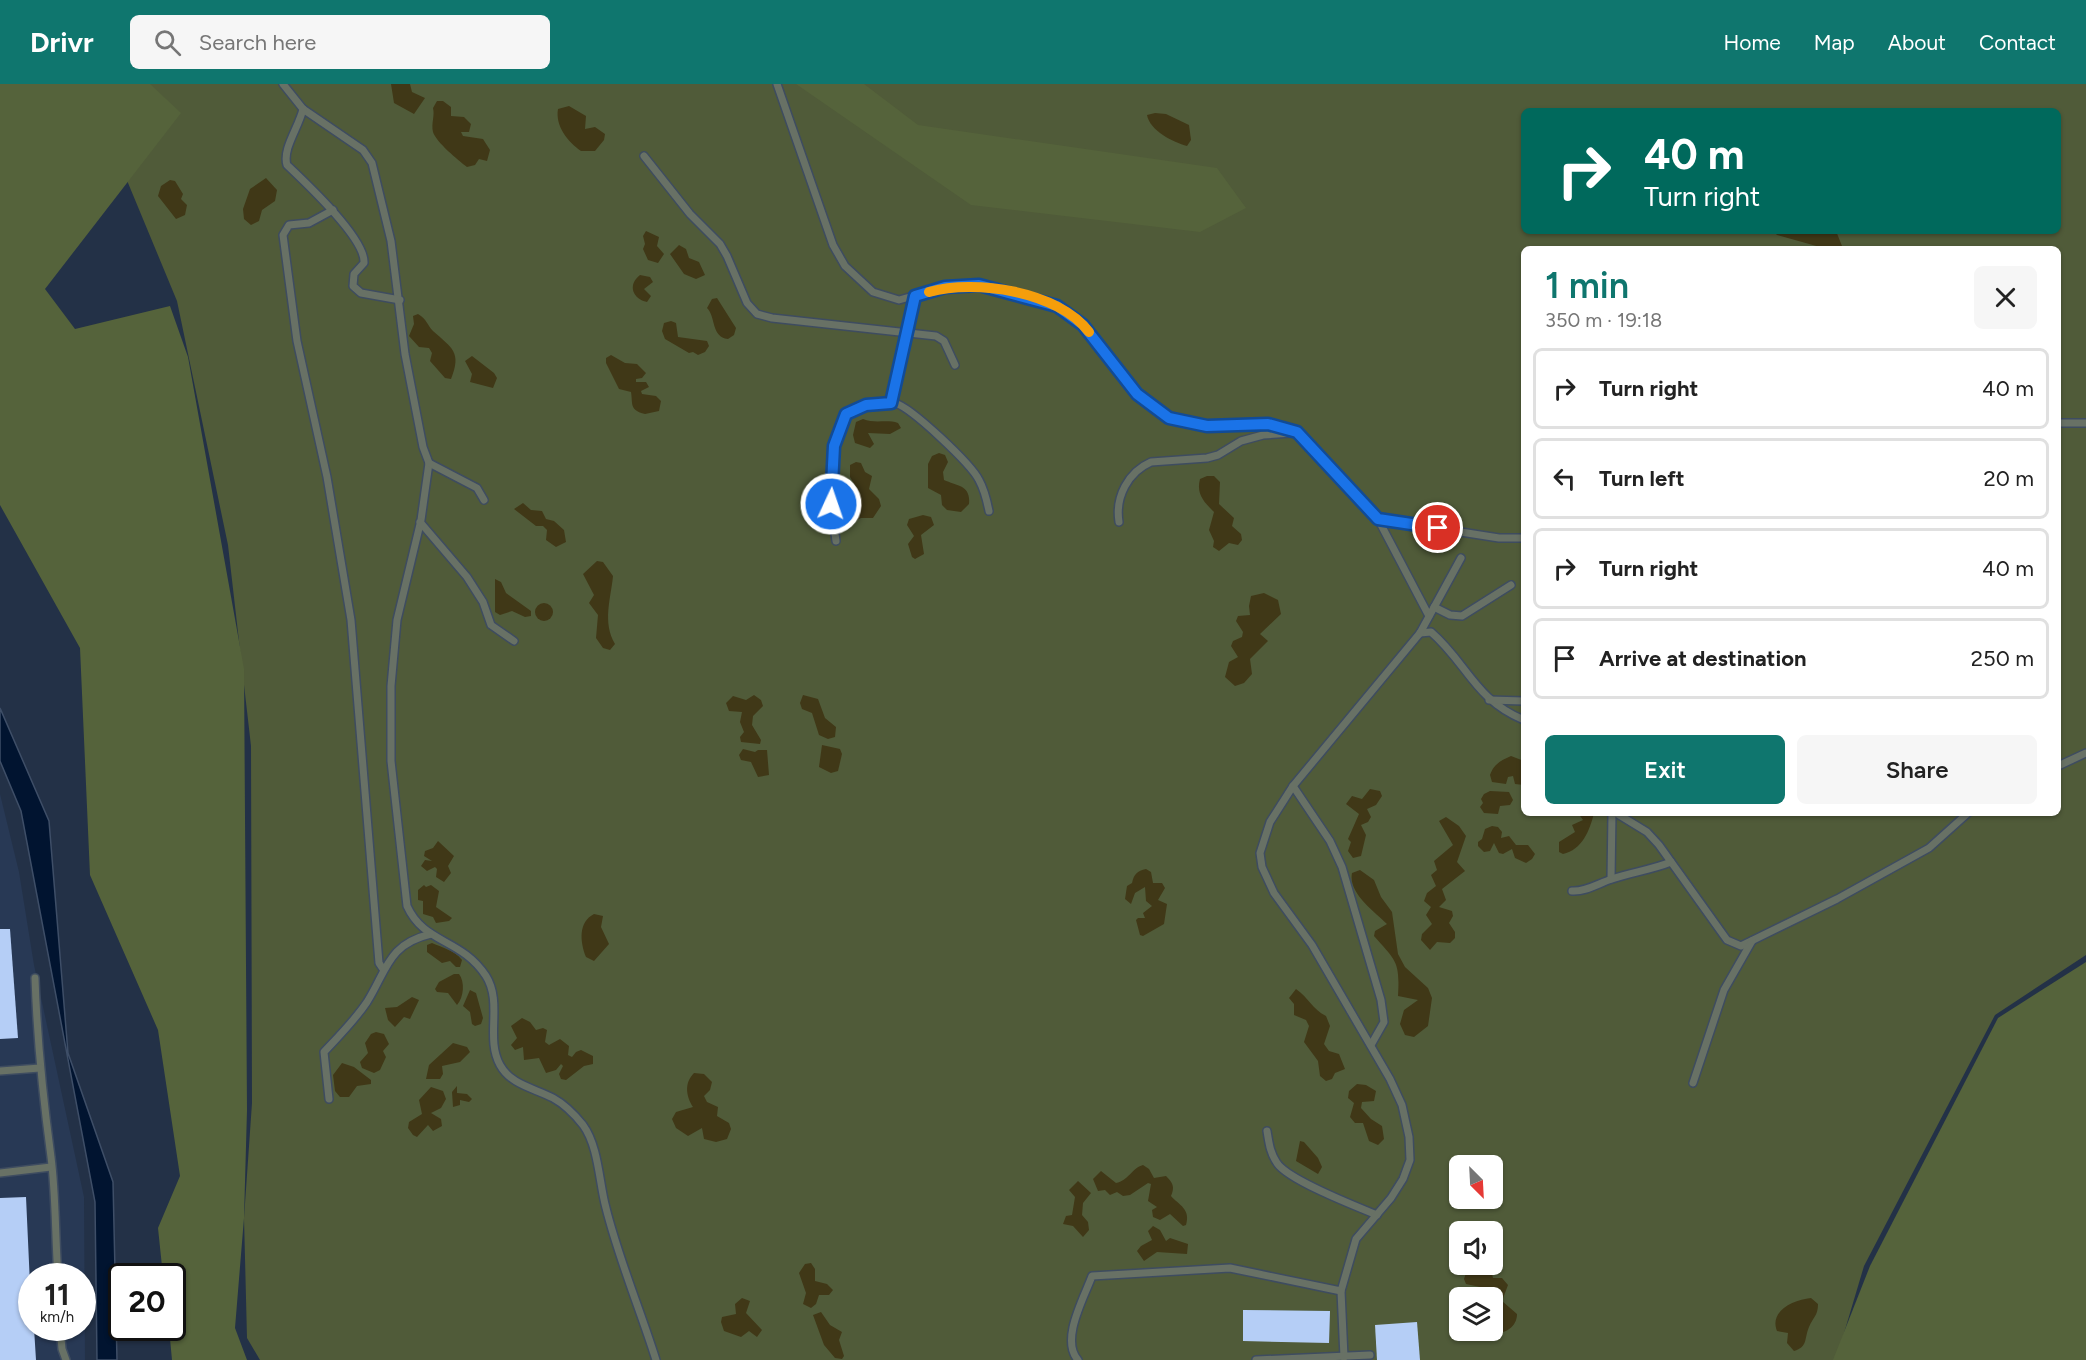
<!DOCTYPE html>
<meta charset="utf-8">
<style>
:root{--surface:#fff;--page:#f6f6f6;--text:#222;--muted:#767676;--line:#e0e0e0;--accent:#0f766e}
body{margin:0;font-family:Figtree,sans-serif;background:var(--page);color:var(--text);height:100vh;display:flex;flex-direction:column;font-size:22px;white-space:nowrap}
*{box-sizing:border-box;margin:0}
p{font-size:20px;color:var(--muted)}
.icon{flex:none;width:33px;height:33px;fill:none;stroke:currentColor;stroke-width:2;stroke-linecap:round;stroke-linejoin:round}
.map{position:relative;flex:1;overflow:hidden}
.side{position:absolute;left:1521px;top:162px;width:540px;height:570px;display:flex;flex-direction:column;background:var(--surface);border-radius:9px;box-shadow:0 2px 4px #0004}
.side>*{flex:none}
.guide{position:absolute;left:1521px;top:24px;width:540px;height:126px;border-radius:9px;box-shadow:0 2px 4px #0004;background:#00695c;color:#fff;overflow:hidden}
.needle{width:39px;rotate:156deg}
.tools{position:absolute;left:1449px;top:1071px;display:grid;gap:12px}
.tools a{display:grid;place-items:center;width:54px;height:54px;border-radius:9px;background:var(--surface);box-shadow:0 2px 4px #0004;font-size:30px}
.speed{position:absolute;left:18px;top:1179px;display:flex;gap:12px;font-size:30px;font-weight:700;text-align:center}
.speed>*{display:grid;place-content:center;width:78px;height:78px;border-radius:50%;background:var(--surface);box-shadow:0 2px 4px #0004;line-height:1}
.speed small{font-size:15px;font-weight:400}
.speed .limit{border:3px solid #111;border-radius:9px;background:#fff;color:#111}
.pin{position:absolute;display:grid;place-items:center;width:51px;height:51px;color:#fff;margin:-26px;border:3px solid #fff;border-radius:50%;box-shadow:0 2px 6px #0007}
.me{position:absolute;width:66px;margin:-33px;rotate:3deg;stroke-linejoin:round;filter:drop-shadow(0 0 4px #0008)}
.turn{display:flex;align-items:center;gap:21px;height:126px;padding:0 24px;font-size:27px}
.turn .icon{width:78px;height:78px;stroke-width:2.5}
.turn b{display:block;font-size:42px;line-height:51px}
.round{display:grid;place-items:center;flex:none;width:63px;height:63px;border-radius:9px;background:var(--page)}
.summary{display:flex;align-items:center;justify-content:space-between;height:102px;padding:0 24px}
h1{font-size:36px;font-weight:600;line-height:45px;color:var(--accent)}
.cta{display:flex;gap:12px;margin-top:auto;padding:12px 24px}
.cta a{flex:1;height:69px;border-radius:9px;background:var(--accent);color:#fff;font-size:24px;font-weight:600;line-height:69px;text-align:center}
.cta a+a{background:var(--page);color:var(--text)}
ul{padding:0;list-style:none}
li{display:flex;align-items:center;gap:18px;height:81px;margin:0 12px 9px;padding:0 12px;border:3px solid var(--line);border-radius:9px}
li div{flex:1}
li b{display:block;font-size:22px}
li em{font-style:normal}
header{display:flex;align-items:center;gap:36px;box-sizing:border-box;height:84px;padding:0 30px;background:var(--accent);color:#fff}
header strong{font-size:28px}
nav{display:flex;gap:33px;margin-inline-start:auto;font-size:21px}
.search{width:420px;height:54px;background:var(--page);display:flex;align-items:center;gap:15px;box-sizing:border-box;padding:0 21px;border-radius:9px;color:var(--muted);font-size:22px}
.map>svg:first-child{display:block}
.built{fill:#283955;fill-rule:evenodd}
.green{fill:#505b39;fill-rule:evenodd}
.forest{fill:#55633b}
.sand{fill:#403817}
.water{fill:#011430;stroke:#3e4e67;stroke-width:1.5}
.building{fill:#b5cef6}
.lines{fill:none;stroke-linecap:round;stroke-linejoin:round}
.lane-casing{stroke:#3e4c60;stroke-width:10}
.lane{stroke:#687165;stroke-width:7}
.route-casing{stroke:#114b97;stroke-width:15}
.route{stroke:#1a73e8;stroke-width:10}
.slow{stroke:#f59e0b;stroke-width:10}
</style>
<header>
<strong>Drivr</strong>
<div class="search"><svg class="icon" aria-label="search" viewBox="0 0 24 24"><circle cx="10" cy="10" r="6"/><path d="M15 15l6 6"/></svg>Search here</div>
<nav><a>Home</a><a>Map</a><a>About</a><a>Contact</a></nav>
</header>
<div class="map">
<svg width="2086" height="1276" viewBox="0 0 2086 1276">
<rect width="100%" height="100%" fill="#233147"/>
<!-- built -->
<path class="built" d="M0 710 19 788 34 881 84 1113 85 1276H0ZM32 1192H82V1244H32Z"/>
<!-- green -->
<path class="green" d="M87 0H2086V871L1995 931 1864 1182 1836 1276H260L247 1254 244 1134 252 1019 251 662 228 461 177 217ZM1524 27H2058V147H1524ZM1524 165H2058V729H1524ZM1460 1082H1492V1114H1460ZM1460 1148H1492V1180H1460ZM1460 1214H1492V1246H1460Z"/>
<!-- forest -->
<g class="forest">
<path d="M0 0H150L181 29 45 205 75 245 170 222 188 273 244 585 247 1026 244 1134 235 1244 247 1276H172L169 1244H172V1192H163L158 1144 180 1092 158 946 90 791 80 564 0 421Z"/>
<path d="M796 0H864L918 41 1217 84 1246 124 1200 148 971 121Z"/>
<path d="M2086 878V1276H1833L1870 1182 1998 934Z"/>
</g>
<!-- sand -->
<g class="sand">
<path d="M391 0H410L412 8 425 14 414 30 394 19Z"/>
<path d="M437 17H443L451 23V32L464 33 471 40 469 48H461L463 52 483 55 490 66 487 77 479 75 475 81 467 83C458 76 436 58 433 48 431 39 435 32 433 24Z"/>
<path d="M569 22 586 32 585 45 595 43 605 50 604 56 595 67H581C568 58 555 42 558 25Z"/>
<path d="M1155 29 1166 30 1189 41 1191 56 1187 62C1173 58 1150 47 1147 31Z"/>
<path d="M266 94 277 106 275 117 262 126 259 137 251 141 244 135 243 125 250 105Z"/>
<path d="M170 96 175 97 183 110 181 115 187 121 185 131 176 135 158 112 161 102Z"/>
<path d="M646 147 659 153 657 162 664 170 658 179 648 176 643 165 645 160 643 152Z"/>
<path d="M1773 147H1836L1842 162 1841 165H1827L1777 151Z"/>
<path d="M679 161 686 165 689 174 699 178 705 191 696 195 684 190 670 170Z"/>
<path d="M640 191 650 193 653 198 644 205 651 212 647 218C633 215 627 201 640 191Z"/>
<path d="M717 214 736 244 734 251 728 255C711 253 716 233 707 224L712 215Z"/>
<path d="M418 230C427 235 427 241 433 247 452 264 462 268 451 295L445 294 430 277 432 269 429 264 419 263 409 252 414 240 413 232Z"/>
<path d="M671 237 676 239 678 253 707 257 709 262 705 268 698 271 693 268 689 269 665 255 662 247 664 239Z"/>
<path d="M611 271 625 279 637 280 646 289 642 294 636 295V298H646L649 303 641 307 642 310 656 312 661 317 659 327 645 330C629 326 633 320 631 308L619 305 606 279V274Z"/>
<path d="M472 272 494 289 497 294 493 304 470 298 472 290 465 277Z"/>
<path d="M863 335C875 340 887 335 898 339L901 344 890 350 868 349 874 360 870 364 855 359 853 351 856 338Z"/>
<path d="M939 369 945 371 948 378 943 388 944 396C957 402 971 401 969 420L961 428 947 426 942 421 941 411 928 404V380L932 372Z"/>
<path d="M856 378 861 379 865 388 872 392 869 405 879 415 881 422 873 434H861L851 439 844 436 841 430C843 419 855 419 859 408L850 393V381Z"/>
<path d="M1207 392H1214L1220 398 1219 420 1234 434 1232 442 1241 450 1242 456 1238 461 1229 459 1219 467 1213 463 1214 457 1209 446 1214 428C1204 418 1196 410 1200 395Z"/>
<path d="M523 419 531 426 542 427 546 435 554 437 564 446 566 458 556 463 546 456 547 446 543 442H536L514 425Z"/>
<path d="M923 431 931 433 934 441 921 451 924 470 915 475 912 473 908 460 914 452 907 441 909 435Z"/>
<path d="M597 477 603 478 613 492C611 514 602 538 615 560L610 566 603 564 596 554 598 531 589 519 594 511 583 490Z"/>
<path d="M495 495 501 498 506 509 531 527V532L525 533 512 527 500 531 495 528Z"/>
<path d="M1264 509 1278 516 1281 530 1260 550 1268 557 1250 575 1252 590 1244 599 1235 602 1225 593 1229 578 1238 573 1231 562 1233 557 1242 553 1243 548 1236 537 1238 532 1250 531 1249 522 1251 512Z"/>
<circle cx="544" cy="528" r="9"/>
<path d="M754 611 761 616 763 622 753 632 752 641 761 656 760 660 741 658 740 653 744 648 740 638 742 628 729 627 726 619 733 612 746 616Z"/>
<path d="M803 611 818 615 825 634 836 643 835 653 828 655 819 651 812 629 802 625 800 619Z"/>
<path d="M822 661 840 665 842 670 838 687 831 689 819 683Z"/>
<path d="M743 665 755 668 758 666H767L769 691 758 693 751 678 741 676 739 671Z"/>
<path d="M1511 672 1524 677 1521 685 1524 688V701L1515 700 1513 692 1508 693 1506 700 1492 698 1490 691C1494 680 1500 677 1511 672Z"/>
<path d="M1370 705 1380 707 1382 712 1376 721 1367 725 1371 733 1368 738 1361 741 1366 751 1361 772 1353 774 1348 767 1351 758 1348 755 1359 730 1346 720 1352 712 1362 715Z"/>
<path d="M1490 707 1509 708 1513 716 1510 721 1500 722 1498 730 1484 729 1480 723 1483 719 1481 715 1484 710Z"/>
<path d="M1578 729H1594C1590 746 1582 766 1563 770L1559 768V758L1575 748 1572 741 1583 736Z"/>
<path d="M1446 733 1459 742 1466 752 1457 778 1465 787 1442 805 1446 816 1439 823 1452 827 1453 832 1449 839 1455 848V854L1450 859 1437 858 1430 866 1421 856 1422 850 1432 840 1426 831 1431 823 1424 817 1427 809 1436 802 1431 791 1437 786 1434 777 1453 761 1439 737Z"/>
<path d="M1492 742 1498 743 1502 748 1501 754 1509 752 1516 761H1528L1535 770 1532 775 1526 779 1515 774 1512 765 1503 770 1499 769 1494 759 1490 767 1484 768 1478 762V758L1482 755 1485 745Z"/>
<path d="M438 757 454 772 448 782 451 789 444 798 436 793 437 785 435 783 427 787 421 782 425 776 432 777 424 772 425 767 433 764Z"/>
<path d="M1146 785 1151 788 1153 799H1162L1165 804 1158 816 1167 820 1164 840 1143 852 1140 851 1136 836 1138 834H1145L1143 829 1152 822 1146 817 1145 803 1135 809 1131 820 1125 815 1127 802 1132 799C1134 790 1137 787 1146 785Z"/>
<path d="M1360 786 1374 796 1381 813 1392 828 1398 870 1405 883 1428 904 1432 914 1428 942 1414 953 1405 951 1400 940 1404 926 1418 916 1398 912C1400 877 1396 877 1374 852L1375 847 1387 840C1374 827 1348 809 1352 789Z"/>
<path d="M424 801 426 803 431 801 439 807 436 823 452 834 449 837 436 839 433 833 423 830V817L418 816V806Z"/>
<path d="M594 830 603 832 601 843 609 860 594 877 586 873C580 858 578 838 594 830Z"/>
<path d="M432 859C443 864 454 866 462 876L460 883H456L450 877 442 879 427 868V861Z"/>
<path d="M454 890H459C465 898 464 913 457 921L448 909 437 908 435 905 439 898Z"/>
<path d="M1296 905C1309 914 1312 925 1326 932L1330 942 1324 960 1329 967 1339 970 1345 985 1335 989 1332 995 1326 997 1320 992 1318 977 1304 958 1309 942 1306 936 1294 931V920L1289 914Z"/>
<path d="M470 906 476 909 483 934 481 940 475 942 472 940 470 928 463 922Z"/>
<path d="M412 913 419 916 410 935 404 933 395 943 388 936 385 924 397 923Z"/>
<path d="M522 934 530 938 536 946 543 944 547 946 545 958 549 961 560 955 569 962 568 971 572 973 576 968 581 966 593 972V980L584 982 566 996 561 995 559 990 563 982 561 980 556 986 546 989 539 974 524 976 523 963 515 966 511 961 517 954 511 942Z"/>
<path d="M376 948 384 950 389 960 383 967 386 973 380 986 374 989 362 984 360 978 368 969 365 959 371 950Z"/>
<path d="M453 959 467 963 470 968 460 978 442 982 443 990 440 995H426L429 981Z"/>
<path d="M342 979 354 983 371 996V1000L357 1002 349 1013H340L335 1007 333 991Z"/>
<path d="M694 989 704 990 712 998 710 1006 704 1012 707 1018 718 1023 717 1032 729 1039 731 1045 727 1055 716 1058 704 1055 702 1044 688 1052 676 1044 672 1035 676 1028 693 1023C686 1012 684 999 694 989Z"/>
<path d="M1357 1000 1366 1001 1376 1007 1374 1017 1362 1018 1361 1024 1371 1035 1382 1042 1384 1055 1378 1061 1369 1057 1363 1039H1355L1350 1033 1354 1019 1348 1014 1349 1007Z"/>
<path d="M457 1002V1009L467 1010 472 1015 469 1018 460 1016V1021L453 1023 452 1008Z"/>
<path d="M431 1003 443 1007 446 1015 441 1024 431 1029 441 1035 442 1042 433 1047 428 1041 417 1053 413 1051 408 1044 409 1038 422 1030 419 1016Z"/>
<path d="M1300 1057 1304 1058 1318 1074 1322 1083 1318 1090 1296 1077Z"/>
<path d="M1143 1081 1149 1085 1154 1094 1166 1092C1173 1099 1175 1103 1171 1112 1179 1121 1191 1125 1186 1141L1183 1142 1170 1130 1160 1136 1153 1133 1152 1126 1157 1123 1148 1117 1151 1100 1148 1099 1130 1111 1123 1112 1117 1108 1110 1111 1105 1106 1098 1107 1093 1095 1101 1087 1116 1099C1128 1097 1132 1084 1143 1081Z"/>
<path d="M1078 1097 1091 1109 1083 1119 1082 1131 1088 1138 1089 1146 1083 1153 1073 1142 1063 1140 1066 1132 1072 1131 1075 1113 1069 1106Z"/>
<path d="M1153 1142 1160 1146 1166 1157 1170 1154 1188 1160 1187 1170 1157 1168 1144 1177 1137 1167 1141 1162 1152 1156 1148 1147Z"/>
<path d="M811 1179 815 1185V1197L827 1200 833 1206 829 1211H819L816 1220 811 1224 803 1220 806 1209 799 1189 805 1180Z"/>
<path d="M1481 1184 1491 1186 1493 1194H1502L1508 1201 1502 1217 1517 1230C1517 1247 1497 1253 1483 1248L1492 1246V1214L1484 1210 1480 1203 1466 1200 1464 1195 1466 1189Z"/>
<path d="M742 1214 750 1217 746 1229 762 1246 757 1253 749 1247 741 1253 724 1247 721 1238 722 1233 736 1230 735 1220Z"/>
<path d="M1811 1214 1818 1220C1818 1232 1813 1233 1809 1243 1804 1255 1808 1263 1794 1267L1787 1259 1788 1249 1777 1247C1769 1227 1793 1216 1811 1214Z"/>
<path d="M821 1228 830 1241 842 1248 839 1256 844 1272 842 1275 835 1274 824 1261 813 1231Z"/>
</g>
<!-- water -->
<path class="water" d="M0 624 49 737 68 969 113 1098 117 1276H97L95 1118 21 727 0 677Z"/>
<!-- building -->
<g class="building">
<path d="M0 845H10L18 954 0 955Z"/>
<path d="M26 1113 32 1244H34L36 1276H0V1114Z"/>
<path d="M1243 1226 1330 1227 1329 1259 1243 1257Z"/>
<path d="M1417 1238 1420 1276H1377L1375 1241Z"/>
</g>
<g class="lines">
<!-- lane casing -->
<g class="lane-casing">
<g id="lane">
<path d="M283 0 303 25 363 66 372 79 391 157 405 270 423 363 429 379 421 436 397 536 391 602V677L407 822C424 860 461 854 486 892 503 919 485 954 500 981 511 1001 534 1004 553 1014 564 1020 575 1031 583 1041 599 1063 599 1099 606 1124 619 1176 640 1225 656 1276"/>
<path d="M777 0 833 161 845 182 873 208 899 216 945 203 979 201 1057 222 1083 241 1137 310 1169 334 1207 342 1268 341 1297 348 1378 435 1429 532"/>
<path d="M303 25C299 43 282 65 287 81 305 98 366 155 364 179L354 190 353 202 361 209 400 216"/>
<path d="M644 72 690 130 720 160 727 172 747 219 757 230 772 234 936 252 944 257 955 281"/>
<path d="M333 126 309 139 289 141 283 151 297 257 327 393 351 536 379 879 383 885"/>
<path d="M891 319 915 212"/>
<path d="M2058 339H2086"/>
<path d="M429 379 477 404 484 416"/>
<path d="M1378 435 1499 454H1524"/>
<path d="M420 438 467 493 483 518 491 541 514 557"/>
<path d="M1119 438C1115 413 1128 388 1151 378L1207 374 1218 371 1241 357 1263 351 1292 349"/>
<path d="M836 457 831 420 834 362 846 330C859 324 880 315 895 319 912 324 971 380 979 396 984 405 987 417 989 427"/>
<path d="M1434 523 1450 531 1462 532 1511 501"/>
<path d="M1420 549 1431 548C1467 579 1475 616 1524 636"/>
<path d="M1489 616 1524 617"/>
<path d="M2058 682 2086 669"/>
<path d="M1293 702 1330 757 1342 783 1381 916 1384 938 1371 961"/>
<path d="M1616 729 1647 748 1659 761 1727 856 1741 862 1837 815 1929 764 1968 729"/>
<path d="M1611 795 1612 729"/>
<path d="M1572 807C1586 808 1599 799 1612 795 1632 788 1651 786 1671 778"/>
<path d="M35 894C37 954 43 1014 51 1073 56 1112 55 1153 58 1192"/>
<path d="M0 987 40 984"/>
<path d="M1693 999 1724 906 1752 857"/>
<path d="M329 1015 324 968C339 952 355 936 367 918 387 886 388 860 431 850"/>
<path d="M1267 1047C1269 1059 1270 1069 1277 1079 1288 1096 1355 1122 1377 1131"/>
<path d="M0 1089 51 1083"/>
<path d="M1341 1207 1356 1155 1391 1114 1403 1095 1410 1076 1409 1053 1402 1021 1390 995 1312 861 1274 809 1262 783 1260 769 1270 738 1293 702 1420 549 1461 474"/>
<path d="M60 1244 62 1265 66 1276"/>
<path d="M1078 1276C1060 1256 1084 1214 1092 1192L1230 1184 1341 1207 1344 1273"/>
<path d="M1256 1276 1370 1271"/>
</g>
</g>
<!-- lane -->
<use href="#lane" class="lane"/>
</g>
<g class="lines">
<!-- route casing -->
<g class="route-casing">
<path id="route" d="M831 420 834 362 846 330 866 321 891 319 915 212 945 203 979 201 1057 222 1083 241 1137 310 1169 334 1207 342 1268 340 1297 348 1378 435 1438 444"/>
</g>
<!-- route -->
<use href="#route" class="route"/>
<!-- slow -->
<path class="slow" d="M929 208C975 195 1058 207 1089 248"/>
</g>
</svg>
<div class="tools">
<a><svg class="needle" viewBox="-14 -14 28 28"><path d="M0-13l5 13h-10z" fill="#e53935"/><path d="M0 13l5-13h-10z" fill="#767676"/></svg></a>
<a><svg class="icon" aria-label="sound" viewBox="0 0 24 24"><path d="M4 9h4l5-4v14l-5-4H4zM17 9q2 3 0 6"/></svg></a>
<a><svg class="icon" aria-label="layers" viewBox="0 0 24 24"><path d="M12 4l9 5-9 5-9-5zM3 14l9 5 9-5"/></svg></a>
</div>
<div class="speed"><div>11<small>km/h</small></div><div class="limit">20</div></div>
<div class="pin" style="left:1438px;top:444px;background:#d93025"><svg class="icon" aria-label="arrive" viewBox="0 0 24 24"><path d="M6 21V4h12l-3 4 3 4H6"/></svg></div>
<svg class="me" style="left:831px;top:420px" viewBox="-20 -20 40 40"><circle r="17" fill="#1a73e8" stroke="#fff" stroke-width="3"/><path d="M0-11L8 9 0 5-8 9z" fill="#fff"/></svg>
<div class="guide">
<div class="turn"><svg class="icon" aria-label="right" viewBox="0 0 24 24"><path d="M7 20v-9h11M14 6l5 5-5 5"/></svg><div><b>40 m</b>Turn right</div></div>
</div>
<section class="side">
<div class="summary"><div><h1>1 min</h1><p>350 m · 19:18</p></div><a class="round"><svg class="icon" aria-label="close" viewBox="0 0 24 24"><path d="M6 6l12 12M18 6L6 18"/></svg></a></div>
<ul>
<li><svg class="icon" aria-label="right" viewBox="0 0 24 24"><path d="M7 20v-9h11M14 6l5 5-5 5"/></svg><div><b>Turn right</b></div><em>40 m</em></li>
<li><svg class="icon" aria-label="left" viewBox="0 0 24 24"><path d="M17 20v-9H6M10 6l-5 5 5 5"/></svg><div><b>Turn left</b></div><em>20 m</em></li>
<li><svg class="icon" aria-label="right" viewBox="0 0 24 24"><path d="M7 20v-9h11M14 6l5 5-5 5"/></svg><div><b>Turn right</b></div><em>40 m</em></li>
<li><svg class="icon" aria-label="arrive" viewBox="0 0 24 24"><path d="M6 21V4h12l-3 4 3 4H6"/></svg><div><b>Arrive at destination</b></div><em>250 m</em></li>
</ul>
<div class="cta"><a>Exit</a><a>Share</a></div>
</section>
</div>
